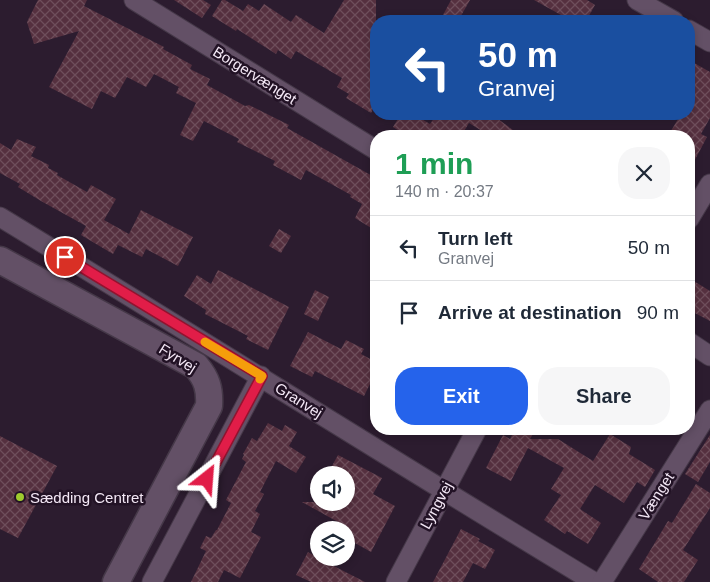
<!DOCTYPE html>
<meta charset="utf-8">
<style>
:root{--surface:#fff;--page:#f6f6f7;--text:#1f2937;--muted:#747a83;--line:#e0e1e3;--accent:#2563eb}
body{margin:0;font-family:Arial,sans-serif;background:var(--page);color:var(--text);height:100vh;display:flex;flex-direction:column;font-size:19px;white-space:nowrap}
*{box-sizing:border-box;margin:0}
p{font-size:16px;color:var(--muted)}
.icon{flex:none;width:28px;height:28px;fill:none;stroke:currentColor;stroke-width:2;stroke-linecap:round;stroke-linejoin:round}
.map{position:relative;flex:1;overflow:hidden}
.sheet{position:absolute;left:370px;top:130px;width:325px;height:305px;display:flex;flex-direction:column;background:var(--surface);border-radius:20px;box-shadow:0 2px 8px #0003}
.sheet>*{flex:none}
.guide{position:absolute;left:370px;top:15px;width:325px;height:105px;border-radius:20px;box-shadow:0 2px 8px #0003;background:#1a4fa0;color:#fff;overflow:hidden}
.fabs{position:absolute;left:310px;top:466px;display:grid;gap:10px}
.fabs a{display:grid;place-items:center;width:45px;height:45px;border-radius:50%;background:var(--surface);box-shadow:0 2px 8px #0003;font-size:25px}
.pin{position:absolute;display:grid;place-items:center;width:42px;height:42px;color:#fff;margin:-21px;border:2px solid #fff;border-radius:50%;box-shadow:0 1px 5px #0007}
.me{position:absolute;width:55px;margin:-28px;rotate:28deg;stroke-linejoin:round;filter:drop-shadow(0 0 4px #0008)}
.turn{display:flex;align-items:center;gap:18px;height:105px;padding:0 25px;font-size:22px}
.turn .icon{width:65px;height:65px;stroke-width:2.5}
.turn b{display:block;font-size:35px;line-height:42px}
.round{display:grid;place-items:center;flex:none;width:52px;height:52px;border-radius:20px;background:var(--page)}
.summary{display:flex;align-items:center;justify-content:space-between;height:85px;padding:0 25px}
h1{font-size:30px;font-weight:600;line-height:38px;color:#1e9e55}
.action{display:flex;gap:10px;margin-top:auto;padding:10px 25px}
.action a{flex:1;height:58px;border-radius:20px;background:var(--accent);color:#fff;font-size:20px;font-weight:600;line-height:58px;text-align:center}
.action a+a{background:var(--page);color:var(--text)}
ul{padding:0;list-style:none}
li{display:flex;align-items:center;gap:15px;height:65px;padding:0 25px;border-top:1px solid var(--line)}
li div{flex:1}
li b{display:block;font-size:19px}
li em{font-style:normal}
.map>svg:first-child{display:block}
.building{fill:url(#building-cross-hatch)}
.lines{fill:none;stroke-linecap:round;stroke-linejoin:round}
.street-casing{stroke:#453848;stroke-width:21}
.secondary-casing{stroke:#453848;stroke-width:29}
.street{stroke:#635066;stroke-width:19}
.secondary{stroke:#635066;stroke-width:26}
.route-casing{stroke:#92132f;stroke-width:12}
.route{stroke:#e11d48;stroke-width:9}
.slow{stroke:#f59e0b;stroke-width:9}
.poi-dot{fill:#9fca2e;stroke:#221225;stroke-width:2}
.labels{text-anchor:middle;dominant-baseline:central;stroke-width:5;stroke-linejoin:round;paint-order:stroke}
.street-label{font-size:15px;fill:#f4e8f6;stroke:#221225}
.poi-label{font-size:15px;fill:#f4e8f6;stroke:#221225;text-anchor:start}
</style>
<div class="map">
<svg width="710" height="582" viewBox="0 0 710 582">
<defs>
<pattern id="building-cross-hatch" width="8" height="8" patternUnits="userSpaceOnUse" patternTransform="scale(1.25)"><rect width="8" height="8" fill="#55303f"/><path d="M0 0l8 8M0 8l8-8" fill="none" stroke="#6e4e5b"/></pattern>
</defs>
<rect width="100%" height="100%" fill="#2c1c2f"/>
<!-- building -->
<g class="building">
<path d="M38 0H87L84 6 164 47 163 49 192 65 190 69 210 79 207 85 245 106 249 105 289 125 287 128 376 178V231L355 218 362 204 350 197 351 195 306 170 301 180 273 165 275 161 237 142 239 139 204 121 193 141 180 135 196 103 176 93 179 87 154 74 146 87 127 77 115 98 101 91 92 109 49 87 79 31 34 44 27 22Z"/>
<path d="M174 0H203L211 5 202 18Z"/>
<path d="M222 0H225L243 11 248 4 259 11 264 4 291 22 296 15 324 33 344 0H376V55L370 67 376 71V103L371 113 346 98 349 94 337 87 342 78 296 51 291 59 278 50 276 54 237 29 236 31 212 16Z"/>
<path d="M451 0H470L458 21H449L442 17Z"/>
<path d="M534 0H587L595 5 586 21H557L561 15Z"/>
<path d="M689 60 710 72V118L701 134 707 137 689 171V136H668L681 114H689Z"/>
<path d="M401 114H413L430 124 437 114H501L498 119 521 136H490L469 123 461 136H407L393 127Z"/>
<path d="M17 139 36 147 31 156 49 165 48 168 58 173 57 175 87 192 91 185 116 199 104 220 129 234 141 210 193 237 178 266 146 249 142 257 118 245 113 254 81 235 86 226 41 201 18 187 20 184 0 173V143L11 150Z"/>
<path d="M279 229 291 236 281 253 269 246Z"/>
<path d="M218 270 289 307 268 350 246 339 248 336 205 314 206 310 184 296 197 275 211 284Z"/>
<path d="M689 278 710 291V321L689 310Z"/>
<path d="M315 290 329 297 318 321 304 314Z"/>
<path d="M308 332 341 349 346 340 364 349 361 354 376 362V372L364 396 315 371 312 377 290 366Z"/>
<path d="M268 423 282 431 285 425 297 432 289 446 306 457 296 473 276 461 260 492 264 494 255 511 260 514 251 532 261 537 240 578 224 570 218 582H191L206 551 200 548 206 536 211 538 216 530H217L231 503 226 500 246 462 242 459 244 455 243 454 252 438 257 441Z"/>
<path d="M515 429H536L530 439H558L593 461 610 434 631 447 629 454 655 470 645 487 637 482 624 503 595 485 580 509 601 523 588 544 567 531 565 534 544 520 561 495 551 489 564 468 528 448 511 481 486 468 503 435 510 439Z"/>
<path d="M710 435V462L698 482 685 474Z"/>
<path d="M0 436 57 466 18 538 0 529Z"/>
<path d="M338 455 382 478 373 494 395 506 371 552 346 538V530H334L338 522 302 502H346V475H327Z"/>
<path d="M696 484 710 493V508L683 550 698 560 684 582H658L639 569 668 521 672 523Z"/>
<path d="M461 529 480 539 478 541 495 550 485 569 473 563 463 582H433Z"/>
<path d="M308 552 324 561 365 582H311L296 575Z"/>
</g>
<g class="lines">
<!-- street casing -->
<g class="street-casing">
<g id="street">
<path d="M134 0 376 150"/>
<path d="M637 0 674 21"/>
<path d="M689 30 710 42"/>
<path d="M0 217C199 338 395 462 594 582"/>
<path d="M689 219 710 184"/>
<path d="M689 342 710 356"/>
<path d="M152 582 261 376"/>
<path d="M396 582 477 429"/>
<path d="M602 582 710 410"/>
</g>
</g>
<!-- secondary casing -->
<g class="secondary-casing">
<path id="secondary" d="M0 260 196 366C207 379 210 389 209 406L116 582"/>
</g>
<!-- street -->
<use href="#street" class="street"/>
<!-- secondary -->
<use href="#secondary" class="secondary"/>
</g>
<g class="lines">
<!-- route casing -->
<g class="route-casing">
<path id="route" d="M65 257 262 376 207 479"/>
</g>
<!-- route -->
<use href="#route" class="route"/>
<!-- slow -->
<path class="slow" d="M205 342 262 376 260 379"/>
</g>
<!-- markers -->
<circle class="poi-dot" cx="20" cy="497" r="5"/>
<g class="labels">
<!-- street labels -->
<g class="street-label">
<text transform="translate(255 75) rotate(32)">Borgervænget</text>
<text transform="translate(178 358) rotate(32)">Fyrvej</text>
<text transform="translate(299 400) rotate(32)">Granvej</text>
<text transform="translate(656 496) rotate(-58)">Vænget</text>
<text transform="translate(436 505) rotate(-62)">Lyngvej</text>
</g>
<!-- poi labels -->
<g class="poi-label">
<text x="30" y="497">Sædding Centret</text>
</g>
</g>
</svg>
<div class="fabs">
<a><svg class="icon" aria-label="sound" viewBox="0 0 24 24"><path d="M4 9h4l5-4v14l-5-4H4zM17 9q2 3 0 6"/></svg></a>
<a><svg class="icon" aria-label="layers" viewBox="0 0 24 24"><path d="M12 4l9 5-9 5-9-5zM3 14l9 5 9-5"/></svg></a>
</div>
<div class="pin" style="left:65px;top:257px;background:#d93025"><svg class="icon" aria-label="arrive" viewBox="0 0 24 24"><path d="M6 21V4h12l-3 4 3 4H6"/></svg></div>
<svg class="me" style="left:207px;top:479px" viewBox="-20 -20 40 40"><path d="M0-17L14 15 0 8-14 15z" fill="#e11d48" stroke="#fff" stroke-width="4"/></svg>
<div class="guide">
<div class="turn"><svg class="icon" aria-label="left" viewBox="0 0 24 24"><path d="M17 20v-9H6M10 6l-5 5 5 5"/></svg><div><b>50 m</b>Granvej</div></div>
</div>
<section class="sheet">
<div class="summary"><div><h1>1 min</h1><p>140 m · 20:37</p></div><a class="round"><svg class="icon" aria-label="close" viewBox="0 0 24 24"><path d="M6 6l12 12M18 6L6 18"/></svg></a></div>
<ul>
<li><svg class="icon" aria-label="left" viewBox="0 0 24 24"><path d="M17 20v-9H6M10 6l-5 5 5 5"/></svg><div><b>Turn left</b><p>Granvej</p></div><em>50 m</em></li>
<li><svg class="icon" aria-label="arrive" viewBox="0 0 24 24"><path d="M6 21V4h12l-3 4 3 4H6"/></svg><div><b>Arrive at destination</b></div><em>90 m</em></li>
</ul>
<div class="action"><a>Exit</a><a>Share</a></div>
</section>
</div>
